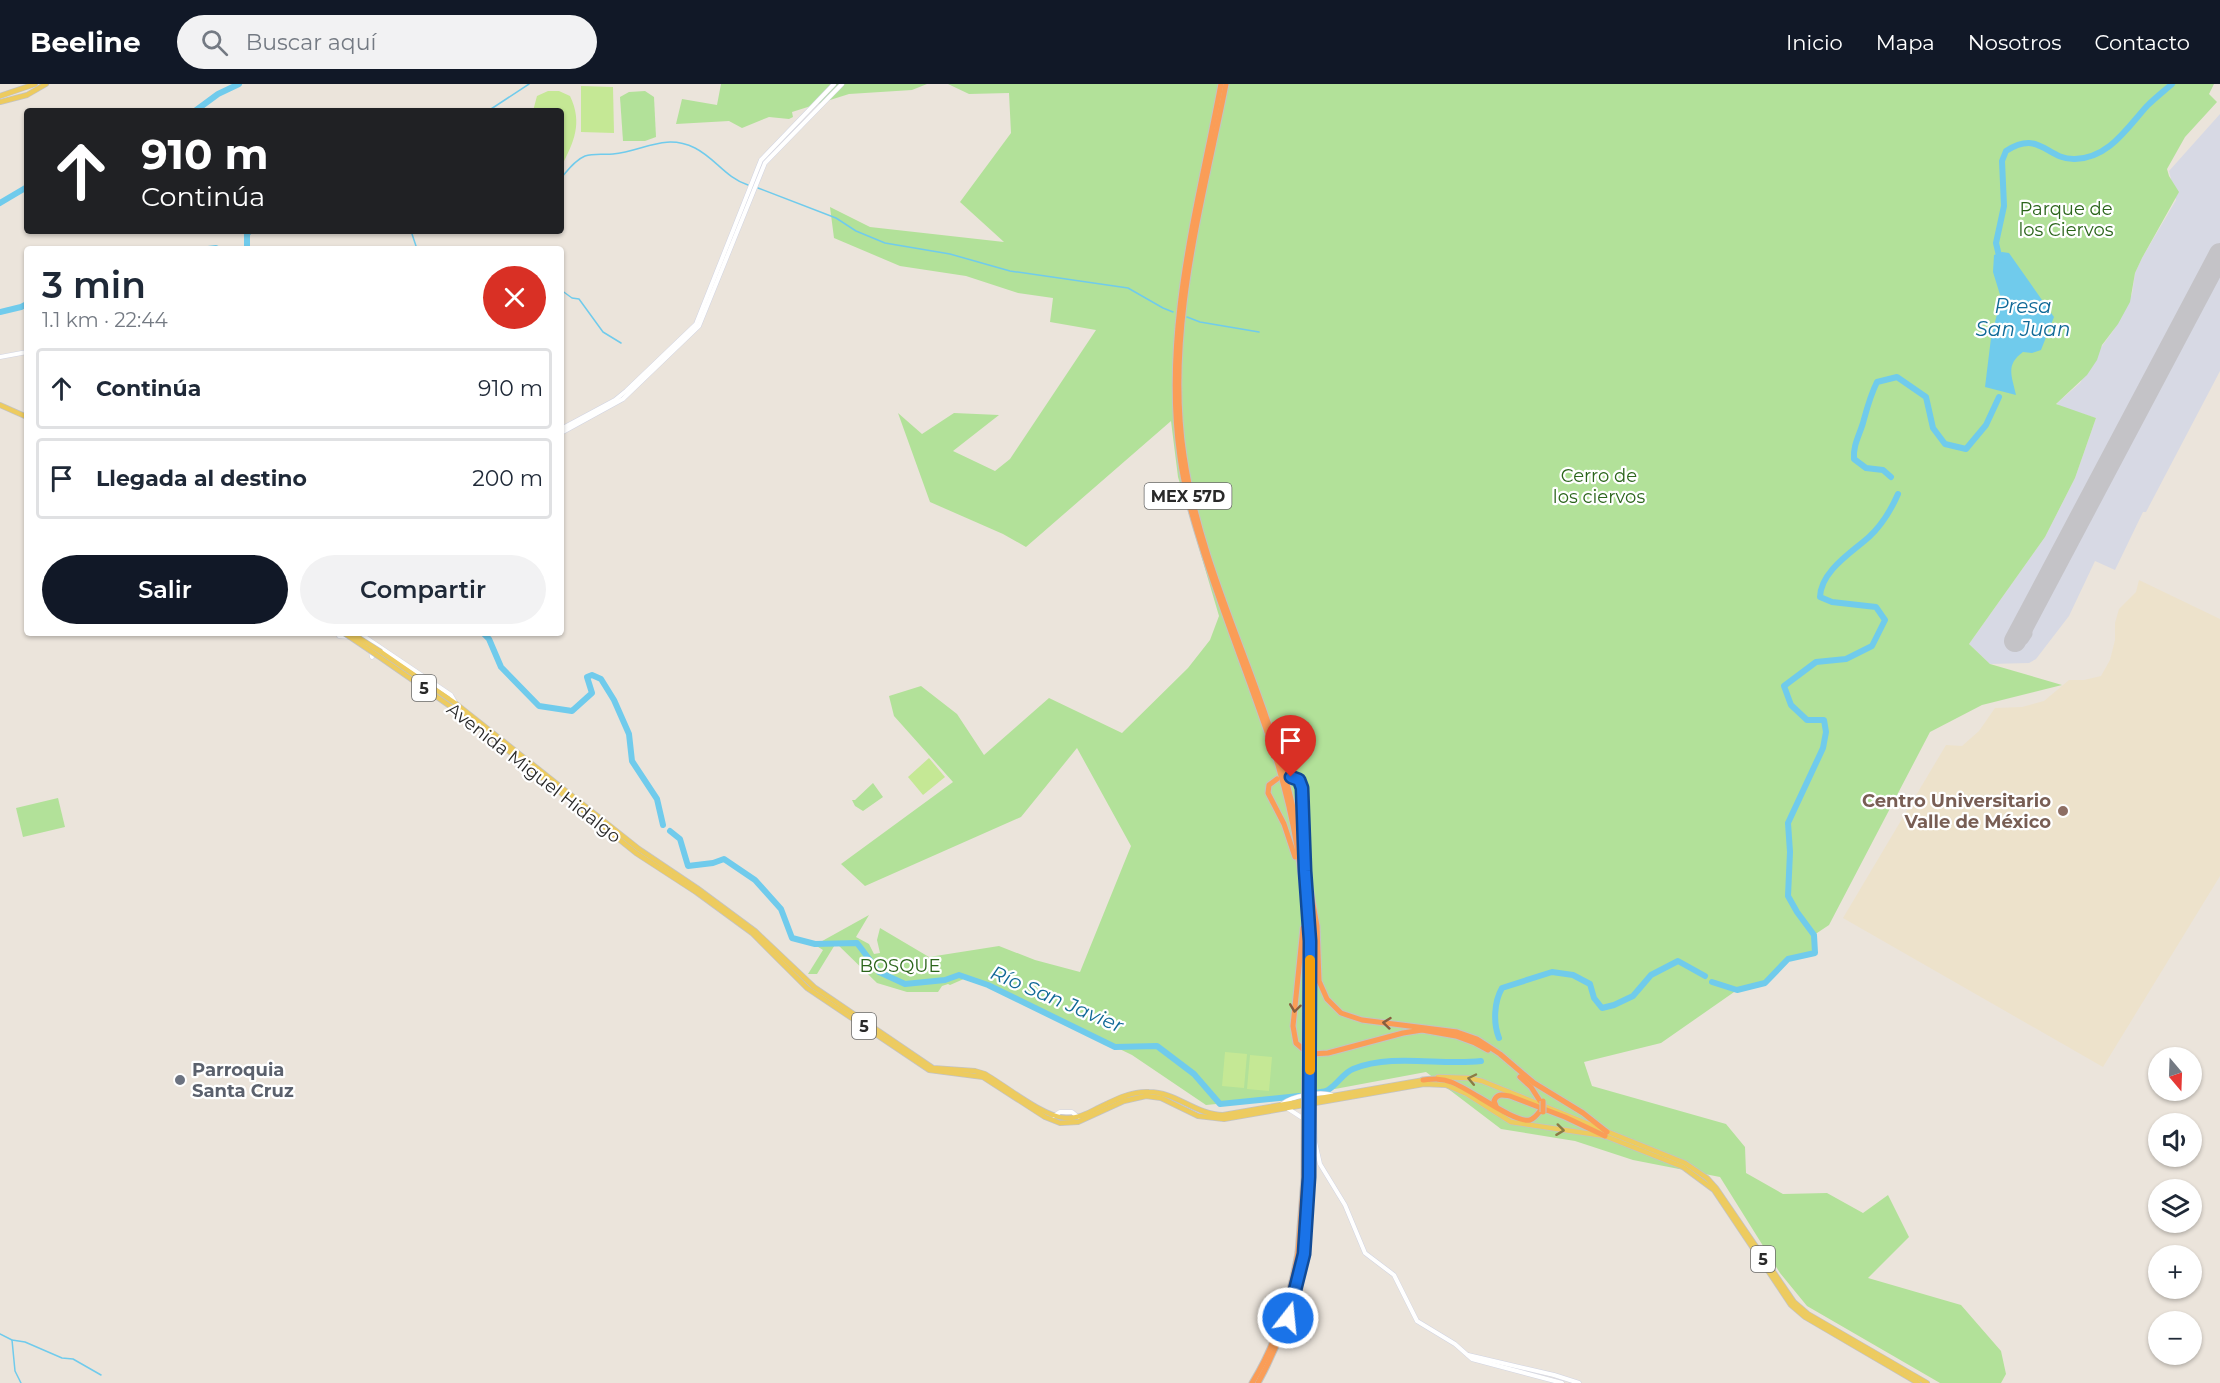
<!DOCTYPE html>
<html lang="es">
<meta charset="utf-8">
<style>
:root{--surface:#fff;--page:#f2f2f3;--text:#1f2937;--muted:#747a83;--line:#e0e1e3;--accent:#111827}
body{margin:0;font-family:Montserrat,sans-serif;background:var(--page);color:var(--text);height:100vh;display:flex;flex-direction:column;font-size:22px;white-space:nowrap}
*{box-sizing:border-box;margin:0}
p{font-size:20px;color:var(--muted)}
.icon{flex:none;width:33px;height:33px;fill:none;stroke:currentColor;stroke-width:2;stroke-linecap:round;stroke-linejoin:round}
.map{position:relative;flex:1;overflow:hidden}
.panel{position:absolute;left:24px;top:162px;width:540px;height:390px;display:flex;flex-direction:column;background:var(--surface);border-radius:6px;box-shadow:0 2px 4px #0004}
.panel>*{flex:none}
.banner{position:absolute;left:24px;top:24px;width:540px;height:126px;border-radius:6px;box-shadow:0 2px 4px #0004;background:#202124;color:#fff;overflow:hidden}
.needle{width:39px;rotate:161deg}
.tools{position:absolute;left:2148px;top:963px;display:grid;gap:12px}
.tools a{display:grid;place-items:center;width:54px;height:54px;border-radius:50%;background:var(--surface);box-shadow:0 2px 4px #0004;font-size:30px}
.pin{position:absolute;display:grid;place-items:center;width:51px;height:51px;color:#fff;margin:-62px -26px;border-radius:50% 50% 50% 0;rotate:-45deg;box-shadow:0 0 6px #0007}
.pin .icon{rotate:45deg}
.me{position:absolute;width:66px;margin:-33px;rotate:16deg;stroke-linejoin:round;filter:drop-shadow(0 0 4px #0008)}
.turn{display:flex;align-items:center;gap:21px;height:126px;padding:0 18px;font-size:27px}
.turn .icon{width:78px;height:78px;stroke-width:2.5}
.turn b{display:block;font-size:42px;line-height:51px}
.round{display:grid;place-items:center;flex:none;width:63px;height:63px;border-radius:32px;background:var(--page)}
.headline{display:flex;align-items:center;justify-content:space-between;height:102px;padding:0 18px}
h1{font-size:36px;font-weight:600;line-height:45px}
.primary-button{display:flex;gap:12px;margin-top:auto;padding:12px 18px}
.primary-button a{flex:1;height:69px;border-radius:36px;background:var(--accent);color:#fff;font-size:24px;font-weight:600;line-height:69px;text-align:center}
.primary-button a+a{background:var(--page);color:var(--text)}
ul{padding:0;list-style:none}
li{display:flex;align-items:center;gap:18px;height:81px;margin:0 12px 9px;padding:0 6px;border:3px solid var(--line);border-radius:6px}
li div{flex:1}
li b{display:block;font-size:22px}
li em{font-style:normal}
header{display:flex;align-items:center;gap:36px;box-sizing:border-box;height:84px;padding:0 30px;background:var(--accent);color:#fff}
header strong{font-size:28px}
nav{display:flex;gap:33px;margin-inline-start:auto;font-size:21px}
.search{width:420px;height:54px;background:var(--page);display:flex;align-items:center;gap:15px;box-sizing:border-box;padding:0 21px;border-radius:33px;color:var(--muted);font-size:22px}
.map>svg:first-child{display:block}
.education{fill:#ede2cb}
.airport{fill:#d7d9e4}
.green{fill:#b2e199}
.pitch{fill:#c5e895}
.water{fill:#70cbec}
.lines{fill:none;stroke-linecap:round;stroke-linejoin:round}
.stream{stroke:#70cbec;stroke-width:1.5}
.river{stroke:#70cbec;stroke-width:6}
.taxiway{stroke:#c4c3c7;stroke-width:9}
.runway{stroke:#c4c3c7;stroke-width:22}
.secondary-casing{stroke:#d1d4e2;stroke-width:5}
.primary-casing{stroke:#c3c3c3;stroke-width:6}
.motorway-casing{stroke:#c3c3c3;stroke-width:7}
.secondary{stroke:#fff;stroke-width:4}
.primary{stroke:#edcb5f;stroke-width:4.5}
.motorway{stroke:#fa9d57;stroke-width:5}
.primary-bridge-casing{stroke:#c3c3c3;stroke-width:6;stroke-linecap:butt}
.motorway-bridge-casing{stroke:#c3c3c3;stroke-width:7;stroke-linecap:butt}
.primary-bridge{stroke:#edcb5f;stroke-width:4.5}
.motorway-bridge{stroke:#fa9d57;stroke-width:5}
.oneway{stroke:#875d3e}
.oneway2{stroke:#8b7a44}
.route-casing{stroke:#114b97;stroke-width:15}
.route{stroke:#1a73e8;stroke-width:10}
.slow{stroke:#f59e0b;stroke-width:10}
.education-dot{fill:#8d6e63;stroke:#fff;stroke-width:2}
.worship-dot{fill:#6b7280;stroke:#fff;stroke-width:2}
.labels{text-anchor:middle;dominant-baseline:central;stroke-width:4.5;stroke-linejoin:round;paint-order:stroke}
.shield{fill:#fff;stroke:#696969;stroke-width:1.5}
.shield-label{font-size:16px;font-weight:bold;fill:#292929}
.park-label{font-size:18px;fill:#2b651b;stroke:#fff}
.street-label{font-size:18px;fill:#292929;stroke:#fff}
.education-label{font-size:18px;font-weight:bold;fill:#785e54;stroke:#fff;text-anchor:end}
.worship-label{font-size:18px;font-weight:bold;fill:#5b616d;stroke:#fff;text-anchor:start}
.water-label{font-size:20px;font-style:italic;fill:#106997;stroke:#fff}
</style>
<header>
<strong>Beeline</strong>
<div class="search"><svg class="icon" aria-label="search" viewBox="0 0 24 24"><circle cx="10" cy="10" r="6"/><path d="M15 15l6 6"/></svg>Buscar aquí</div>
<nav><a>Inicio</a><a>Mapa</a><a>Nosotros</a><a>Contacto</a></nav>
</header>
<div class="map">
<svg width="2220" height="1299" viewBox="0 0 2220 1299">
<rect width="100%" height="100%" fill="#ebe4db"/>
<!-- education -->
<path class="education" d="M2139 496 2220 535V792L2103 983 1843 834 1946 661 1962 662 1979 647 1995 624 2022 623 2044 617 2069 596H2084L2101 592 2110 576 2115 556V539L2119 525 2136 508Z"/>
<!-- airport -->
<path class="airport" d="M2220 30V287L2146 428H2143L2115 486 2095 477 2069 532 2036 575 2029 579 1990 580 1969 560 2045 453 2075 394 2096 334 2058 322 2057 319 2080 299 2102 262 2113 247 2132 210 2135 189 2142 174 2176 116 2169 87Z"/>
<!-- green -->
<g class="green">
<path d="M721 0H927L912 6 849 10 792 28 793 33 789 35 769 33 742 44 729 37 676 40 682 15 717 21Z"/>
<path d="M948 0H2214L2209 10 2217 18 2185 53 2167 85 2169 92 2179 108 2142 174 2135 189 2130 218 2118 240 2102 261 2097 276 2087 291 2056 320 2096 334 2075 394 2045 453 1969 560 1990 580 2062 601 1982 621 1930 648 1829 841 1814 851 1815 869 1788 875 1765 899 1737 906 1661 959 1584 978 1592 1002 1726 1040 1745 1063 1746 1089 1783 1110 1827 1109 1863 1129 1888 1111 1909 1153 1868 1194 1961 1221 2001 1267 2006 1290 2001 1299H1940L1807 1222 1780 1189 1720 1093 1633 1076 1575 1057 1501 1045 1426 988 1292 1013 1206 1021 1132 971 988 901 965 893 966 894 950 901 948 900 942 902 938 908H907L877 899 836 859 817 890H808L823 866 815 861 869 831 856 853 869 860 874 870 880 869 877 856 880 844 929 873 999 862 1035 876 1080 888 1131 762 1077 664 1021 733 865 802 841 780 953 698 894 632 889 612 921 602 957 630 984 671 1049 614 1122 649 1188 584 1210 556 1219 532 1178 393 1171 337 1026 463 1003 450 930 418 898 329 922 350 954 329 999 331 953 367 995 387 1010 375 1096 246 1050 238 1053 214 1018 209 966 192 900 182 834 154 830 123 870 143 1004 158 960 118 1011 49 1009 9 969 10Z"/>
<path d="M645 7 654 13 656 53 645 57H623L620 13 629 8Z"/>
<path d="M873 699 883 713 863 727 855 722 852 716H855Z"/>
<path d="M58 714 65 743 23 753 16 724Z"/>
</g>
<!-- pitch -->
<g class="pitch">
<path d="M581 2 613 3 614 49 581 48Z"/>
<path d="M548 7H559L570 12C583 39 574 58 561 83V27H533L537 12Z"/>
<path d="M929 674 945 693 923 711 908 693Z"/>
<path d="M1225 968 1247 970 1244 1004 1222 1002Z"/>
<path d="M1250 971 1272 973 1269 1007 1247 1005Z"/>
</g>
<!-- water -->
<path class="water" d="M2002 168 2009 169 2054 233 2041 266 2032 269 2023 268C2005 281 2012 292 2016 311L1985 303 1991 254 2001 214 1993 188 1994 171Z"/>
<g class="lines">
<!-- stream -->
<g class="stream">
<path d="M488 27 529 0"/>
<path d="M561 94C568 86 575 76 585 72 594 69 604 71 613 70 644 67 664 49 695 64 715 74 726 94 748 101"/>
<path d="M758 104 836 134 856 147 885 159 950 170 1010 187 1128 204 1163 224 1173 228"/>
<path d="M411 147 417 165"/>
<path d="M561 206 572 214 579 215 603 248 621 259"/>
<path d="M1187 233 1200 238 1259 248"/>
<path d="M0 1250 12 1256 25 1258 62 1274 73 1275 101 1291"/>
<path d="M12 1256 15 1287 21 1299"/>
</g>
<!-- river -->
<g class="river">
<path d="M195 27 218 10 239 0"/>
<path d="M0 119 27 103"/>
<path d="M208 165 216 164"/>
<path d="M247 165V150L250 147"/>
<path d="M2000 176 1996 159 2004 122 2002 77 2006 67C2041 45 2046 76 2075 75 2109 74 2127 44 2147 22 2155 14 2164 7 2172 0"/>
<path d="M0 228 21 223 27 220"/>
<path d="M1891 393 1883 386 1866 384 1854 375C1853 361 1859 352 1863 339 1867 324 1870 312 1877 298L1897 293 1926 313 1933 344 1945 360 1966 365 1986 341 1999 313"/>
<path d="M483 549 489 555 501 583 539 622 572 627 592 609 587 593 592 591 601 595 614 616 629 650 632 677 657 715 663 741"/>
<path d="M670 747 680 755 688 782 713 779 724 775 755 796 781 825 792 854 815 860 857 859 879 888 905 900 945 896 959 891 988 901 1115 963 1157 962 1194 990 1220 1020 1299 1012"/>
<path d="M1712 898 1737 906 1765 899 1788 875 1815 869 1814 851 1797 828 1788 812 1790 768 1788 739 1823 664 1826 648 1824 636H1807L1791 621 1784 602 1816 578 1846 575 1872 562 1885 536 1876 523 1832 518 1820 513C1821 487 1851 469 1869 453 1882 441 1891 426 1898 410"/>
<path d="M1499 954C1493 939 1494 918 1502 904L1552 888 1573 891 1590 900 1594 914 1602 924 1614 921 1633 912 1651 891 1678 877 1705 892"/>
<path d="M1315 1009C1319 1008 1325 1008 1328 1006 1338 1000 1343 989 1353 985 1393 969 1440 982 1481 977"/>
</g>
<!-- taxiway -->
<g class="taxiway">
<path d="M2211 188 2220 181"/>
<path d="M2022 544 2016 552 2024 556 2028 550 2027 536 2029 531"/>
</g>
<!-- runway -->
<path class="runway" d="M2015 557 2220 170"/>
<!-- secondary casing -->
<g class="secondary-casing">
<g id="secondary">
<path d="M0 273 27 268"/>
<path d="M561 345 615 316 626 307 696 240 761 76 834 0"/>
<path d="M561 349 623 315 699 242 765 79 842 0"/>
<path d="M359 549 451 611 455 618"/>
<path d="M339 552 350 553"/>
<path d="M372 573 371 567 376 562"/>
<path d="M1314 1017 1315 1058 1320 1080 1345 1121 1365 1169 1394 1191 1417 1237 1455 1260 1472 1275 1562 1299"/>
<path d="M1282 1020C1292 1012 1319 1007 1332 1011"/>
<path d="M1287 1024 1304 1035"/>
<path d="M1054 1032 1060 1028H1072L1078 1033"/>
<path d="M1468 1271 1554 1291 1579 1299"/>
</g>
</g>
<!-- primary casing -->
<g class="primary-casing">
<g id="primary">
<path d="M0 12 35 0"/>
<path d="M0 18 27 11 46 0"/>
<path d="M0 321 27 333"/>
<path d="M381 568 455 619 639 765 697 804 755 847 814 903 933 984 975 987 985 990C1004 1001 1045 1034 1066 1034 1077 1035 1087 1030 1096 1025 1113 1017 1130 1007 1149 1008 1176 1008 1196 1031 1223 1031L1424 996"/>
<path d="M378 572 470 636 636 769 696 808 752 849 807 904 929 986 983 993 1045 1033 1060 1039 1078 1038 1124 1017 1146 1012 1161 1014 1198 1032 1224 1035 1424 1000 1446 1001 1467 1010 1511 1038 1605 1052 1683 1083 1714 1106 1791 1221 1805 1233 1918 1299"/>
<path d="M1438 993 1468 994 1482 997 1685 1079 1707 1094 1716 1104 1794 1218 1808 1230 1927 1299"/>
</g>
</g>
<!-- motorway casing -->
<g class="motorway-casing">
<g id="motorway">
<path d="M1221 0C1198 122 1162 247 1180 373 1185 411 1197 448 1209 485 1231 551 1257 615 1278 681 1293 732 1303 786 1305 838 1307 872 1305 906 1305 940"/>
<path d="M1226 0C1202 121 1165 248 1184 372 1200 481 1253 580 1283 685 1297 734 1307 786 1310 837 1312 871 1310 905 1310 938"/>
<path d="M1291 693 1299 696 1302 704 1305 770"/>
<path d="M1277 695 1269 701 1268 709 1284 740 1295 773"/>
<path d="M1310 804 1317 842 1319 897 1327 915 1341 929 1362 936 1457 948 1477 955 1500 970 1534 999 1583 1029 1607 1048"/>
<path d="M1303 844 1293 942 1296 959 1303 965 1311 970 1328 969 1403 949 1422 946 1456 952 1475 959 1488 966"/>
<path d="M1520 993 1531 1003 1540 1017"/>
<path d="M1423 996C1433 995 1442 994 1451 998 1469 1004 1515 1040 1530 1036 1535 1034 1537 1031 1540 1027"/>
<path d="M1496 1022 1494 1017C1497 1009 1503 1011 1510 1012L1565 1033 1605 1052"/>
<path d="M1252 1299C1277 1258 1289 1216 1298 1169"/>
<path d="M1258 1299C1281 1258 1295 1216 1304 1170"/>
</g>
</g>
<!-- secondary -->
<use href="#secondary" class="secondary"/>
<!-- primary -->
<use href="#primary" class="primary"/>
<!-- motorway -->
<use href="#motorway" class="motorway"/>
<!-- primary-bridge casing -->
<g class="primary-bridge-casing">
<g id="primary-bridge">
<path d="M344 549 378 572"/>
<path d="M351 549 381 568"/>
</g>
</g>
<!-- motorway-bridge casing -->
<g class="motorway-bridge-casing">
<g id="motorway-bridge">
<path d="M1543 1028V1017"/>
<path d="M1298 1169 1304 1094 1305 940"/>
<path d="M1304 1170 1309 1093 1310 938"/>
</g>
</g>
<!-- primary-bridge -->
<use href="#primary-bridge" class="primary-bridge"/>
<!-- motorway-bridge -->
<use href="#motorway-bridge" class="motorway-bridge"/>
</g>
<!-- one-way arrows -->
<defs><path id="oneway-chevron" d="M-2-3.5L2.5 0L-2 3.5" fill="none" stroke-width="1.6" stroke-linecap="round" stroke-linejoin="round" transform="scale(1.5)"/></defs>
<g class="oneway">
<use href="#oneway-chevron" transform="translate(1295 924) rotate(97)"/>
<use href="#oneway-chevron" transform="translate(1387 939) rotate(-174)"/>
</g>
<g class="oneway2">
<use href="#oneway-chevron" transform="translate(1472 995) rotate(-168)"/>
<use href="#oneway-chevron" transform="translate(1560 1046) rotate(7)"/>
</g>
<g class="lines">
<!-- route casing -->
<g class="route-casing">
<path id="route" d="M1288 1234 1304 1170 1309 1093 1310 857 1305 787 1302 704 1299 696 1291 693"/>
</g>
<!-- route -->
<use href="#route" class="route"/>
<!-- slow -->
<path class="slow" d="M1310 986V876"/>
</g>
<!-- markers -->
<circle class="education-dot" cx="2063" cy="727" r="6"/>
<circle class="worship-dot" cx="180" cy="996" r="6"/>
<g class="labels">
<!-- shield labels -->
<g class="shield">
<rect x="1144.5" y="399" width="87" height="26" rx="4.5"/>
<rect x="412" y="591" width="24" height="26" rx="4.5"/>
<rect x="852" y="929" width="24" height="26" rx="4.5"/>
<rect x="1751" y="1162" width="24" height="26" rx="4.5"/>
</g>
<g class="shield-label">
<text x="1188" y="412">MEX 57D</text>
<text x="424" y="604">5</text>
<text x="864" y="942">5</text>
<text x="1763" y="1175">5</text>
</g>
<!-- park labels -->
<g class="park-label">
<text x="2066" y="125">Parque de<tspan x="2066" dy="21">los Ciervos</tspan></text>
<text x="1599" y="392">Cerro de<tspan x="1599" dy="21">los ciervos</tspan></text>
<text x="900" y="882">BOSQUE</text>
</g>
<!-- street labels -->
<g class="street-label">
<text transform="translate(534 689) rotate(38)">Avenida Miguel Hidalgo</text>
</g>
<!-- education labels -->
<g class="education-label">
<text x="2051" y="717">Centro Universitario<tspan x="2051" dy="21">Valle de México</tspan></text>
</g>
<!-- worship labels -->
<g class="worship-label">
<text x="192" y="986">Parroquia<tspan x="192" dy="21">Santa Cruz</tspan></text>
</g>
<!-- water labels -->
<g class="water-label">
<text x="2023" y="222">Presa<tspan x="2023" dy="23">San Juan</tspan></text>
<text transform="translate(1057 915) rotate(23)">Río San Javier</text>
</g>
</g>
</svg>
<div class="tools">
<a><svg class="needle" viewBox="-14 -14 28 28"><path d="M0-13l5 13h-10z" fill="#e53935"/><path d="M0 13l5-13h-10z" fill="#747a83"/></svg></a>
<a><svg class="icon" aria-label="sound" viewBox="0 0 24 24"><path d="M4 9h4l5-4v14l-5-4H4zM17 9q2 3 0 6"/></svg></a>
<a><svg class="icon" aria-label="layers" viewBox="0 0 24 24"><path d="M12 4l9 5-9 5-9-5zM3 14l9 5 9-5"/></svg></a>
<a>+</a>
<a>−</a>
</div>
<div class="pin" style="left:1291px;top:693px;background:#d93025"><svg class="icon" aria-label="arrive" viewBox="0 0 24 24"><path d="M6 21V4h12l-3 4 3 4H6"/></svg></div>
<svg class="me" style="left:1288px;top:1234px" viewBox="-20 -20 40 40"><circle r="17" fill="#1a73e8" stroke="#fff" stroke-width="3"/><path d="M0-11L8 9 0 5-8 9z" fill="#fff"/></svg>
<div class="banner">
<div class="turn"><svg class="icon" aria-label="ahead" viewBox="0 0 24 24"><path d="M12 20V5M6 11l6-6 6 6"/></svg><div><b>910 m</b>Continúa</div></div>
</div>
<section class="panel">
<div class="headline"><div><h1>3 min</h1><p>1.1 km · 22:44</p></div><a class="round" style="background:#d93025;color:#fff"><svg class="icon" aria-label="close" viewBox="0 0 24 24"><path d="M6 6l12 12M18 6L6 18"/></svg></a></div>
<ul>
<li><svg class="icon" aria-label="ahead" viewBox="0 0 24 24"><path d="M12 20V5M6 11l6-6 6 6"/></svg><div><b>Continúa</b></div><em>910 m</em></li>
<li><svg class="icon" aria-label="arrive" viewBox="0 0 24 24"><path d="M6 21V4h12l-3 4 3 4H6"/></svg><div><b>Llegada al destino</b></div><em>200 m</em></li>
</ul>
<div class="primary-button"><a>Salir</a><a>Compartir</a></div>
</section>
</div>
